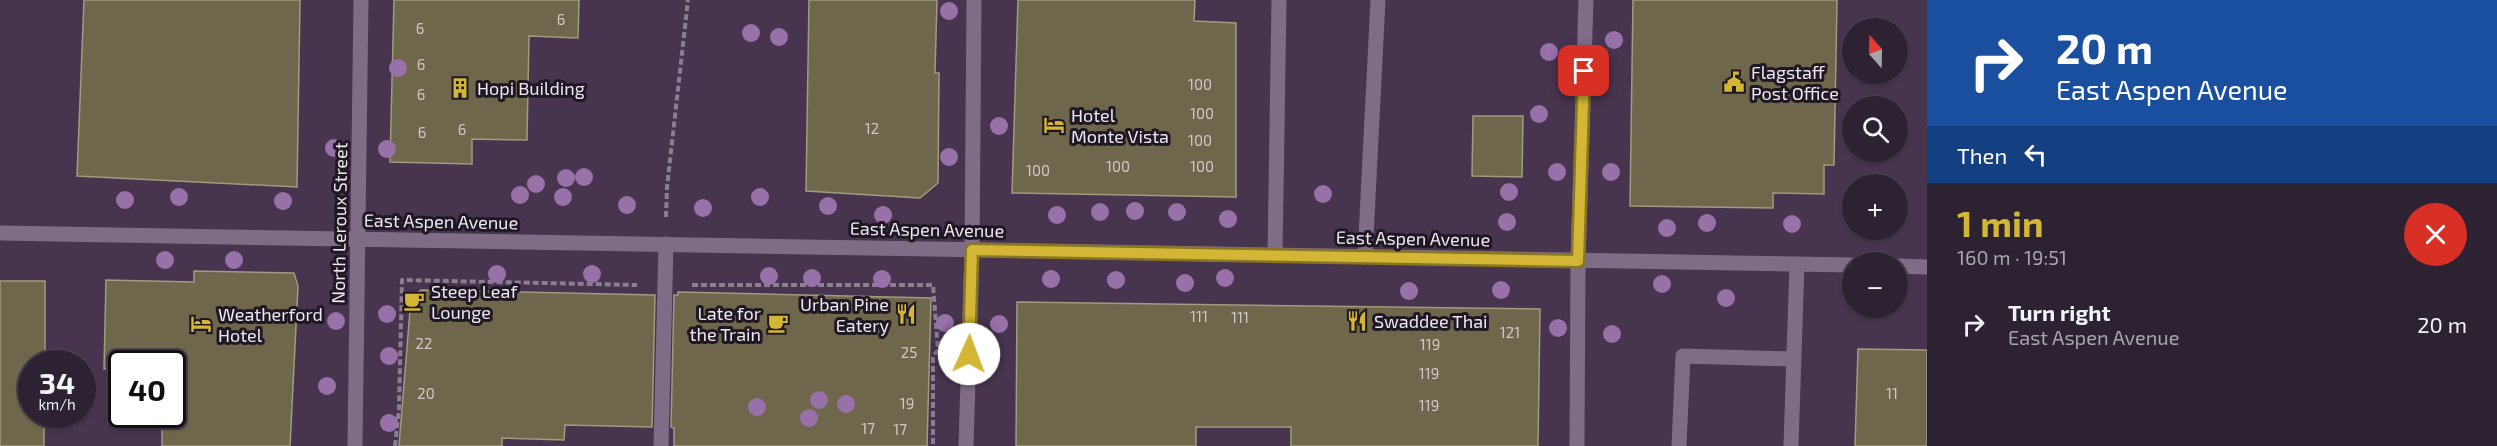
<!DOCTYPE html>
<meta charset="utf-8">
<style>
:root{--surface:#2d2232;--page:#392f3e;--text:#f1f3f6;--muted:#a7a4ac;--line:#483f4d;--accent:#d3b635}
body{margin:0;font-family:"Exo 2",sans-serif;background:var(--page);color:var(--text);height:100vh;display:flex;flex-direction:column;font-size:22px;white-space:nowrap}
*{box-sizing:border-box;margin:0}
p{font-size:20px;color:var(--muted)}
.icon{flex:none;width:33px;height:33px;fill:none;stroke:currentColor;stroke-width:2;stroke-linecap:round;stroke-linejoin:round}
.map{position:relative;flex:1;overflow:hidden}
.sheet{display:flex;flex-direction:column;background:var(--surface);width:570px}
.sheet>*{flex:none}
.hud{background:#1a4fa0;color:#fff;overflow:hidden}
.needle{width:39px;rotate:340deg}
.fabs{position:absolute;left:1842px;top:18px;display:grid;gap:12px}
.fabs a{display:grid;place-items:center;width:66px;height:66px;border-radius:50%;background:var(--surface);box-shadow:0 2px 4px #0004,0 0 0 2px var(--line);font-size:30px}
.speed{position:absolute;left:18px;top:350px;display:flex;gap:12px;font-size:30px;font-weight:700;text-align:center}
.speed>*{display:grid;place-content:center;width:78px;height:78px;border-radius:50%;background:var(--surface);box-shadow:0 2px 4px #0004,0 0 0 2px var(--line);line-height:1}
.speed small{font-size:15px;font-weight:400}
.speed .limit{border:3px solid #111;border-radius:9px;background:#fff;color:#111}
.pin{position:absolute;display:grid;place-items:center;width:51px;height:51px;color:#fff;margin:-26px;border-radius:12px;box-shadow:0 3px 9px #0006}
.me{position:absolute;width:66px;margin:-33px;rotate:2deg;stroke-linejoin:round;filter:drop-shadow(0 0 4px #0008)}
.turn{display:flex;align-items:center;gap:21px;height:126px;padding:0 30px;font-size:27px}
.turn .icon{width:78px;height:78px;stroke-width:2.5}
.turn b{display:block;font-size:42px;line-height:51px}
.then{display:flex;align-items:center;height:57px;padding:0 30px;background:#0003;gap:12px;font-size:22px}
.round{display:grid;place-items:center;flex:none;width:63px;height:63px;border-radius:32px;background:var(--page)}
.overview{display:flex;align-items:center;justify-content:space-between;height:102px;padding:0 30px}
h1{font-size:36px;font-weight:700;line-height:45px;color:var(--accent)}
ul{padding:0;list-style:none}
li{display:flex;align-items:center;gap:18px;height:78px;padding:0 30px}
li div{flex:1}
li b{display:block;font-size:22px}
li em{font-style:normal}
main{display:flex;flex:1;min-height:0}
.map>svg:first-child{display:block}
.built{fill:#47354f;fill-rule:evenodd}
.building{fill:#6e674b;stroke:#a29b7d;stroke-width:1.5}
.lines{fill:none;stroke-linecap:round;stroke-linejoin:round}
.path{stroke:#8b7e90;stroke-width:4;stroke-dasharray:6 3;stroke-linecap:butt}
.minor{stroke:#7f6d87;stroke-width:15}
.tree{fill:#9971a9}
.route-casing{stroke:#897622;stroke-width:15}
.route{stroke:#d3b635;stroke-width:10}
.labels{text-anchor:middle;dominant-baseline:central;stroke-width:6;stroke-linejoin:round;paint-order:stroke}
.number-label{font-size:15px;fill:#cfc6c9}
.poi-label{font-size:18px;fill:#efe5f3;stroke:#1f1822;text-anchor:start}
.street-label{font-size:18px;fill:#efe5f3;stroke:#1f1822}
</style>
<main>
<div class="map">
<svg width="1927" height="446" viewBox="0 0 1927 446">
<rect width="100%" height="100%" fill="#3c2d42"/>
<!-- built -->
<path class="built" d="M0 0H1927V446H0ZM1852 28H1898V74H1852ZM1852 106H1898V152H1852ZM1852 184H1898V230H1852ZM1852 262H1898V308H1852ZM32 363H82V414H32ZM122 363H172V414H122Z"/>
<!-- building -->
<g class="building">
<path d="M84 0H300L297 187 77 176Z"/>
<path d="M394 0H579L578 38 529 36 527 140 472 139V164L390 162Z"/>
<path d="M809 0H937L935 73H939L938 183 920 198 806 191Z"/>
<path d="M1018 0H1195L1194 21 1236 23V197L1012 193Z"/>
<path d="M1633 0H1837L1834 165H1824V194L1773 193V208L1630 206Z"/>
<path d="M1473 116H1523L1522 177 1472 176Z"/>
<path d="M194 271 294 273 298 286 290 446H162V414H172V363H122V412H114L115 368 104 369 106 280 194 282Z"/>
<path d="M0 281H45V363H32V414H44V446H0Z"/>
<path d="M421 290 655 295 652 427 565 425 564 440 502 438V446H399L411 298Z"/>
<path d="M678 292 931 298 927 446H674V428L671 427 674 295H678Z"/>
<path d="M1017 302 1540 309 1538 446H1291V427H1196V446H1016Z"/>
<path d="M1858 349 1927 350V446H1855Z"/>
</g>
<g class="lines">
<!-- path -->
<g class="path">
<path d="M666 217 667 187 688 0"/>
<path d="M692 285H933L938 350 933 356V446"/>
<path d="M395 446 399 408 402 280 637 285"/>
</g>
<!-- minor -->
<g class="minor">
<path d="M0 233 1852 265"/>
<path d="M1275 255 1279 0"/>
<path d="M1365 257 1378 0"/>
<path d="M1898 266 1927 267"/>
<path d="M355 446 361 0"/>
<path d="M661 446 666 244"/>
<path d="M966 446 972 250 974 0"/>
<path d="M1577 446 1578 260 1586 0"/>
<path d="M1679 446 1683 356 1793 359"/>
<path d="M1791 446 1797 264"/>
</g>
</g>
<!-- trees -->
<g class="tree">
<circle cx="949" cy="11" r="9"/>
<circle cx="751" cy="33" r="9"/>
<circle cx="779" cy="37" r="9"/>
<circle cx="1614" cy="40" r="9"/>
<circle cx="1549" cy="52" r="9"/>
<circle cx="398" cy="68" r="9"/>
<circle cx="1539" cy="114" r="9"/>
<circle cx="999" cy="126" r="9"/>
<circle cx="334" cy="148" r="9"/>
<circle cx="387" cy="149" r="9"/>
<circle cx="949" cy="157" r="9"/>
<circle cx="1557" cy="172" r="9"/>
<circle cx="1611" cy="172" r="9"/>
<circle cx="584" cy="177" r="9"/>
<circle cx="566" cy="178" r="9"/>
<circle cx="536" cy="184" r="9"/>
<circle cx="1509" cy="192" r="9"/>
<circle cx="1323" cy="194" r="9"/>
<circle cx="520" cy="195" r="9"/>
<circle cx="179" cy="197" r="9"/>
<circle cx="563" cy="197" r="9"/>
<circle cx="760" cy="197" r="9"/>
<circle cx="125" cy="200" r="9"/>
<circle cx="283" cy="201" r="9"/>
<circle cx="627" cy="205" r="9"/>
<circle cx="828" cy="206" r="9"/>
<circle cx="703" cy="208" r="9"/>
<circle cx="1135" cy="211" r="9"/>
<circle cx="1100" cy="212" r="9"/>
<circle cx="1177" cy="212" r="9"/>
<circle cx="883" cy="215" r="9"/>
<circle cx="1057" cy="215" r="9"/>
<circle cx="1228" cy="219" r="9"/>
<circle cx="1507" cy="222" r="9"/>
<circle cx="1707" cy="223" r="9"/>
<circle cx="1792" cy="224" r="9"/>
<circle cx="1667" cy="228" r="9"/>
<circle cx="165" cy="260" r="9"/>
<circle cx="234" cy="260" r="9"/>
<circle cx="497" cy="274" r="9"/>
<circle cx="592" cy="274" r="9"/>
<circle cx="769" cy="276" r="9"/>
<circle cx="812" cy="278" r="9"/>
<circle cx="1225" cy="278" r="9"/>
<circle cx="882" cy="279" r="9"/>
<circle cx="1051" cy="279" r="9"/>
<circle cx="1116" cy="280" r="9"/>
<circle cx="1185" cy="283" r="9"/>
<circle cx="1662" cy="284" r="9"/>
<circle cx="1501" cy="290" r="9"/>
<circle cx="1409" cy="291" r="9"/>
<circle cx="1726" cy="298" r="9"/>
<circle cx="387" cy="314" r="9"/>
<circle cx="336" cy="321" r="9"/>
<circle cx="945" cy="323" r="9"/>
<circle cx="999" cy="324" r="9"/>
<circle cx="1558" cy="328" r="9"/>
<circle cx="1612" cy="334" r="9"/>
<circle cx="389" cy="356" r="9"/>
<circle cx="327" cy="386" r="9"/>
<circle cx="819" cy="400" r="9"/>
<circle cx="846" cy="404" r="9"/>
<circle cx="757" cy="407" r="9"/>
<circle cx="809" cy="418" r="9"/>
<circle cx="389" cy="423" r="9"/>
</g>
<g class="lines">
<!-- route casing -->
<g class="route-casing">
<path id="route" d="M969 354 972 250 1578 261 1584 71"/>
</g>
<!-- route -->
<use href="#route" class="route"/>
</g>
<!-- icons -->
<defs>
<g id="civic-bare" transform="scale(1.62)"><path d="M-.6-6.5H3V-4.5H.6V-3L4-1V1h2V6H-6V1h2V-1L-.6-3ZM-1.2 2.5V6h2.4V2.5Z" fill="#d3b635" stroke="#1f1822" stroke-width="2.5" paint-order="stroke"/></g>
<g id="building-bare" transform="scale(1.62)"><path d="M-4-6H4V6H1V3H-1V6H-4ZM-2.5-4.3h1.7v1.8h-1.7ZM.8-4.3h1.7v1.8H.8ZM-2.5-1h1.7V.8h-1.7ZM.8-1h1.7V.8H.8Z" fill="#d3b635" stroke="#1f1822" stroke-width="2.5" paint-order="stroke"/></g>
<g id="hotel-bare" transform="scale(1.62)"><path d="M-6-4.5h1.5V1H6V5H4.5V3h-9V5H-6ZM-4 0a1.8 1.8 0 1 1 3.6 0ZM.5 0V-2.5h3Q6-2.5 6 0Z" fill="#d3b635" stroke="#1f1822" stroke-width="2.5" paint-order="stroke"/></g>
<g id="cafe-bare" transform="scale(1.62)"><path d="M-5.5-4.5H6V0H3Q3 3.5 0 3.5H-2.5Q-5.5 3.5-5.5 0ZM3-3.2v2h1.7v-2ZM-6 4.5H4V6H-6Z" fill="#d3b635" stroke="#1f1822" stroke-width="2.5" paint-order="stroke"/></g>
<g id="restaurant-bare" transform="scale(1.62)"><path d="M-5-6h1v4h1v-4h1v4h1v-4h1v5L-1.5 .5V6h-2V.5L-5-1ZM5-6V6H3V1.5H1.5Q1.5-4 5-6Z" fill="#d3b635" stroke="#1f1822" stroke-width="2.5" paint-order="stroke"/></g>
</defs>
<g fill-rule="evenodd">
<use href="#civic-bare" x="1734" y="82"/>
<use href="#building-bare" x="460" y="88"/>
<use href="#hotel-bare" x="1054" y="125"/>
<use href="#cafe-bare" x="414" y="301"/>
<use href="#restaurant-bare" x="906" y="314"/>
<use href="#restaurant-bare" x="1357" y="321"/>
<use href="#cafe-bare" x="778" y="323"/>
<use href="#hotel-bare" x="201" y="324"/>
</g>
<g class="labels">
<!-- number labels -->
<g class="number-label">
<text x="561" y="19">6</text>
<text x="420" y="28">6</text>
<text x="421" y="64">6</text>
<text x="1200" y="84">100</text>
<text x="421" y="94">6</text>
<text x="1202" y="113">100</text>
<text x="872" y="128">12</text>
<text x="462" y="129">6</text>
<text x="422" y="132">6</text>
<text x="1200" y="140">100</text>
<text x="1118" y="166">100</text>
<text x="1202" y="166">100</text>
<text x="1038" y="170">100</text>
<text x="1199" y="316">111</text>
<text x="1240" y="317">111</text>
<text x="1510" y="332">121</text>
<text x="424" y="343">22</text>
<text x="1430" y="344">119</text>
<text x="909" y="352">25</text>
<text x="1429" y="373">119</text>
<text x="426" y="393">20</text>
<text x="1892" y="393">11</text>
<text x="907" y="403">19</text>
<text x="1429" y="405">119</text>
<text x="868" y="428">17</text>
<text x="900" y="429">17</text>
</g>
<!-- poi labels -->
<g class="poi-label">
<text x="1751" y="72">Flagstaff<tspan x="1751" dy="21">Post Office</tspan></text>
<text x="477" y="88">Hopi Building</text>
<text x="1071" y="115">Hotel<tspan x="1071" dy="21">Monte Vista</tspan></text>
<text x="431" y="291">Steep Leaf<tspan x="431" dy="21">Lounge</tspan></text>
<text x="889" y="304" text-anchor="end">Urban Pine<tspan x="889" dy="21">Eatery</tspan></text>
<text x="761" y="313" text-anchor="end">Late for<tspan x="761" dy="21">the Train</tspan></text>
<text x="218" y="314">Weatherford<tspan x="218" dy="21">Hotel</tspan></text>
<text x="1374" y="321">Swaddee Thai</text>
</g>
<!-- street labels -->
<g class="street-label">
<text transform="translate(441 221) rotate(1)">East Aspen Avenue</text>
<text transform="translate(339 223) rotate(-89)">North Leroux Street</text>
<text transform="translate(927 229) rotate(1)">East Aspen Avenue</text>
<text transform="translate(1413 238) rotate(1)">East Aspen Avenue</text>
</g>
</g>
</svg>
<div class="fabs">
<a><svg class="needle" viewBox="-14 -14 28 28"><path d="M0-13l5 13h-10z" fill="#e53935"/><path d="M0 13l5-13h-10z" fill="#a7a4ac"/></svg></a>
<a><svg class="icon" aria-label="search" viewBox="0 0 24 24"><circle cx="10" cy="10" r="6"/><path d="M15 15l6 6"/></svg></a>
<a>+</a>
<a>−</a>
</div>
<div class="speed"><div>34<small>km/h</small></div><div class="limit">40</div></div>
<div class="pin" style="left:1584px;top:71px;background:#d93025"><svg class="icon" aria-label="arrive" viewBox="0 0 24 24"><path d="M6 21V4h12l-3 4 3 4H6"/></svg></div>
<svg class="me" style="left:969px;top:354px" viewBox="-20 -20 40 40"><circle r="19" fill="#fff"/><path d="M0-13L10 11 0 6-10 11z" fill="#d3b635"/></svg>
</div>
<section class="sheet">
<div class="hud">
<div class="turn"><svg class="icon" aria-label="right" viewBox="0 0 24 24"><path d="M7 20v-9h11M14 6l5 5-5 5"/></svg><div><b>20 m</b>East Aspen Avenue</div></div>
<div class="then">Then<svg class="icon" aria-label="left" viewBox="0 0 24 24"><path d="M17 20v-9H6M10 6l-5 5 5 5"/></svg></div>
</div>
<div class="overview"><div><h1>1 min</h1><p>160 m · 19:51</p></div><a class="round" style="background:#d93025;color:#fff"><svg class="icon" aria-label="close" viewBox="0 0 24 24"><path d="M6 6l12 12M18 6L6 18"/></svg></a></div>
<ul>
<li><svg class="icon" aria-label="right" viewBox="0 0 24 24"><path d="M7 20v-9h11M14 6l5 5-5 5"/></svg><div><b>Turn right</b><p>East Aspen Avenue</p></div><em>20 m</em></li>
</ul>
</section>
</main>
